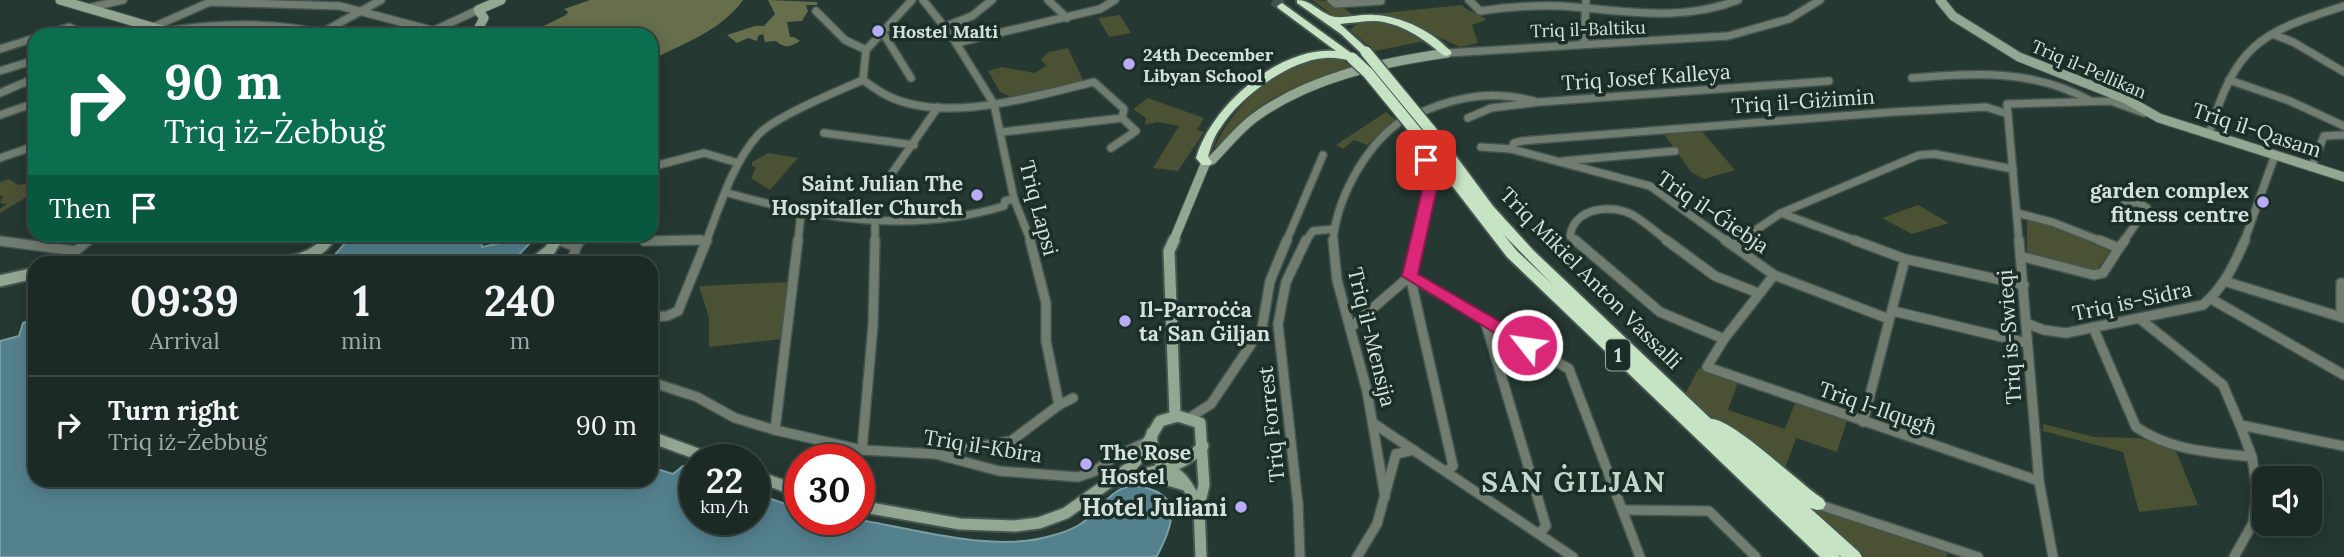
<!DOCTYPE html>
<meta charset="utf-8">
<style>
:root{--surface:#1c2a25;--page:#25322d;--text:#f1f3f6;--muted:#a0a7a7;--line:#3a4642}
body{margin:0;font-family:Lora,serif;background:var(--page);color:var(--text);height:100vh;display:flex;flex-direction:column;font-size:26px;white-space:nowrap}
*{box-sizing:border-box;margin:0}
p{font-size:23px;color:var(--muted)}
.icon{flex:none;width:38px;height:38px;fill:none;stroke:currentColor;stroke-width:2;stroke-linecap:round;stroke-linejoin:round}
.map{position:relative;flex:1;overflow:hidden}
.drawer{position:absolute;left:28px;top:256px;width:630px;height:231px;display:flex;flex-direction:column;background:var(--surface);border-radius:21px;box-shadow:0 4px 18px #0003,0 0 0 2px var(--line)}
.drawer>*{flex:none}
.hud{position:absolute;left:28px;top:28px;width:630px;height:214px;border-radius:21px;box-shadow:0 4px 18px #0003,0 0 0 2px var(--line);background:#0b6e4f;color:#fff;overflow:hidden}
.controls{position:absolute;left:2252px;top:466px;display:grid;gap:14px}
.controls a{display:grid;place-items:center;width:70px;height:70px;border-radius:14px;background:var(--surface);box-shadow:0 4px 18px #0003,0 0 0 2px var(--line);font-size:35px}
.speed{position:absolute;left:679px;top:444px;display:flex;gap:14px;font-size:35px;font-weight:700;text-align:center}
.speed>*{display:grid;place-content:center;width:91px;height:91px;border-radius:50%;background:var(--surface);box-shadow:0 4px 18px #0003,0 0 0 2px var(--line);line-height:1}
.speed small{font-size:18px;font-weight:400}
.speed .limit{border:10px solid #d22;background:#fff;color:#111}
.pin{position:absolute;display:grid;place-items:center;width:60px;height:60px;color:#fff;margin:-30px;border-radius:14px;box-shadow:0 4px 10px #0006}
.me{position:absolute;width:77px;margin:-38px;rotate:300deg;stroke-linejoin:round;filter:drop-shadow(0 0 5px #0008)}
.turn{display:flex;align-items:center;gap:24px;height:147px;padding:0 21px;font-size:32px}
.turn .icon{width:91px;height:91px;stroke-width:2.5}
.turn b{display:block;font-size:49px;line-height:60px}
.then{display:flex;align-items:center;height:66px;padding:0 21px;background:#0003;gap:14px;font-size:26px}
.eta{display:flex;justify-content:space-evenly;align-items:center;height:119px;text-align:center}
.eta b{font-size:42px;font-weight:700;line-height:49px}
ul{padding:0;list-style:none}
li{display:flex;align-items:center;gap:21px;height:98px;padding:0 21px;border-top:2px solid var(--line)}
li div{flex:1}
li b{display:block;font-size:26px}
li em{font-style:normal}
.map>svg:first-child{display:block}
.green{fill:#4b5133}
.forest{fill:#666e4b}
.water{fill:#54818e;stroke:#7b9ea5;stroke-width:2}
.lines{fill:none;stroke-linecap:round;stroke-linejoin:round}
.highway-tunnel{stroke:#3f514b;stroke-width:11;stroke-dasharray:11 6;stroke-linecap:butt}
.street-far1-casing{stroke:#455650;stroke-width:10}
.street-casing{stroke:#455650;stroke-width:12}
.secondary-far1-casing{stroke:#455650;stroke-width:11}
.secondary-casing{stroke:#455650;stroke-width:15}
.highway-casing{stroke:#455650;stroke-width:4}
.street-far1{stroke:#717d71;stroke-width:7}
.street{stroke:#717d71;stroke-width:9}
.secondary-far1{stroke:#94a793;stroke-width:9}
.secondary{stroke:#94a793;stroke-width:11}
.highway{fill:#c6e4c4;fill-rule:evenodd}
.highway-bridge-casing{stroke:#455650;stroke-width:14;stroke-linecap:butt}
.highway-bridge{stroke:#c6e4c4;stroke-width:11}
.route{fill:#db2777;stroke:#8e194d;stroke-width:2}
.poi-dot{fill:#b8abf7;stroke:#1b2e27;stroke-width:2.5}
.labels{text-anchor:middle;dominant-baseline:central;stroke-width:7;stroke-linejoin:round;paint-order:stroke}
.far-street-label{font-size:18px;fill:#d5e1dc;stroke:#1b2e27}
.far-poi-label{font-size:18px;font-weight:bold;fill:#d5e1dc;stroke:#1b2e27;text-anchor:start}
.shield{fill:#1b2e27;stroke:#9daba6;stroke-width:2}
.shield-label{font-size:19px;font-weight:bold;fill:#d5e1dc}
.street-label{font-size:21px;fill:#d5e1dc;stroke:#1b2e27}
.poi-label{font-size:21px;font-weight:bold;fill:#d5e1dc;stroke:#1b2e27;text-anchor:end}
.near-poi-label{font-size:24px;font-weight:bold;fill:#d5e1dc;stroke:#1b2e27;text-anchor:end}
.district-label{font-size:28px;font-weight:bold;letter-spacing:2px;fill:#c0d7ce;stroke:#1b2e27}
</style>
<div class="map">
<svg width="2344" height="557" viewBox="0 0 2344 557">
<rect width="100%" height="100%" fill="#253831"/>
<!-- green -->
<g class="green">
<path d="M1312 0C1330 0 1340 4 1354 16L1462 5C1468 13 1479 12 1486 20L1472 25 1478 43 1460 47 1407 23 1334 16Z"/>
<path d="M1120 15 1131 33 1109 37 1098 18Z"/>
<path d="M1381 21 1429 40 1375 51 1350 30 1359 22Z"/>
<path d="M1068 48 1084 82 1012 97 1000 92 988 71 1002 67 1035 73 1046 66 1041 59 1049 52Z"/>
<path d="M1324 56 1342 59 1351 67C1313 78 1275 93 1245 118 1235 127 1225 143 1214 148 1235 103 1274 68 1324 56Z"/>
<path d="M1148 98 1204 118 1197 130 1204 132 1178 171 1153 168 1179 126 1157 122 1145 125 1146 118 1133 109Z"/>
<path d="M1386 112 1397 121 1367 145 1354 140 1343 149 1336 145Z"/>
<path d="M1699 128 1735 170 1704 179 1691 172 1662 131Z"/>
<path d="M768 153 798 158 770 190 751 178 756 167 752 166V162Z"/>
<path d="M9 179 18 185 35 182V192L0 213V209L7 204 0 203 3 196 0 195V182Z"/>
<path d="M1918 205 1949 223 1912 234 1882 218Z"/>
<path d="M2027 219 2053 225 2110 251 2097 270 2027 254Z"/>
<path d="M789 282 782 339 709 347V318L699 286Z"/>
<path d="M1699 368 1738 383 1728 410 1785 429 1795 403 1847 421 1837 452 1796 438 1784 471 1739 431 1708 415 1685 394Z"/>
<path d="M2043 424 2094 437 2140 438 2176 451 2198 505 2139 512 2123 452 2043 431Z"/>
<path d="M1809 507 1947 553V557H1865Z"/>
</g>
<!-- forest -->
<g class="forest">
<path d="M590 0H743C722 30 683 44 651 60V35H625L628 29 622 27 594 35H525L566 15 568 12 564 9Z"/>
<path d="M768 0 817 2V5H806L808 11 802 21 787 22 790 37H794L800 41C790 47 785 49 776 41L765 42 763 34 758 36 757 41 748 38 737 43 727 35 755 26H764L775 14Z"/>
</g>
<!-- water -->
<g class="water">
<path d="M365 235H480L482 247 523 238 531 242 512 262H321L333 257 346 242 363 239Z"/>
<path d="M35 318V480H651V467L673 474 683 466 695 471V520H754V493L800 509V520C819 520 840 517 859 520 918 529 995 554 1054 535 1062 533 1072 529 1079 525 1106 509 1113 473 1155 491 1184 503 1167 537 1157 556L1150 557H0V341L19 336 23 323Z"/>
</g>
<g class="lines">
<!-- highway-tunnel -->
<path class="highway-tunnel" d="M1273 0 1282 6"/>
<!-- street-far1 casing -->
<g class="street-far1-casing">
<g id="street-far1">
<path d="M923 0 951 35 994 104 1014 199 1031 242"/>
<path d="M1048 0 1067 18"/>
<path d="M1331 0 1336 4 1381 1"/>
<path d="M1469 0 1480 11C1507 7 1534 5 1561 6 1622 10 1679 23 1738 0"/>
<path d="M88 8 123 0"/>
<path d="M816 11 845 40 866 50"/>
<path d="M944 27 972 16 992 0"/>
<path d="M167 31C220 23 276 21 328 35"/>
<path d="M321 33 381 0"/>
<path d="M883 33 911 78"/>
<path d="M45 35 69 27 86 35"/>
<path d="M135 35 210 2 340 6 431 30"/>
<path d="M424 35 478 10"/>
<path d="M2275 35 2293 42 2344 72"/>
<path d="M956 43 1100 9 1115 0"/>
<path d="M1584 43 1586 0"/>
<path d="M0 49 35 38"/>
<path d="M1447 53 1728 36 1789 19 1820 0"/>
<path d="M0 71 35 60"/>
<path d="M1912 78C1975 73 2032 69 2089 100"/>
<path d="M863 80C870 85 878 91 886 95 944 125 1034 96 1094 82L1124 109 1122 118 1136 131 1111 148"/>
<path d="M863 80 866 50 912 0"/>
<path d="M2229 80 2290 101 2344 126"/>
<path d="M0 93 35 78"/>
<path d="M1424 111C1462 95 1494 91 1534 101"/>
<path d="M0 115 35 103"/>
<path d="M1468 118 1491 108 1540 102 1829 81"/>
<path d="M1002 132 1122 118"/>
<path d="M824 133 914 145"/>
<path d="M2209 134C2236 46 2257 33 2344 6"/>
<path d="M1481 147 1511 149 1650 186 1728 242"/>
<path d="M1511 149 1514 143 1522 141 1893 112 1986 107 2008 114"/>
<path d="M0 158 35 146"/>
<path d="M1563 161 1675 151"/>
<path d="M2312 166 2324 136 2344 135"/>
<path d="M651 167 704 153 738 163"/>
<path d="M888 179 938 107"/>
<path d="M728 193C818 219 913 234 1004 206L1005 201 1014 199"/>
<path d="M1781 213 1859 242"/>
<path d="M2017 213 2052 222 2103 242"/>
<path d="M558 240 563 242"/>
<path d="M0 241 6 242"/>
<path d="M644 241 707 240"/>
<path d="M87 242 97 234"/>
<path d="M580 242 586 234"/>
<path d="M706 242C720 206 732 164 758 135 774 117 838 91 863 80"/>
<path d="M798 242 801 213"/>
<path d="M875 242V220"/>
<path d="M1286 242 1323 155"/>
<path d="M1305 242 1313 231 1334 229"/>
<path d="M1333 242C1336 200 1364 149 1397 124"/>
<path d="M1418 242 1433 174 1426 160"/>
<path d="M1577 242 1570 236C1574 208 1610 203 1633 215 1645 222 1657 233 1669 242"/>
<path d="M1738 242 1781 213 1919 155 1935 154 2013 169"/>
<path d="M2019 242 2007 104 2111 101 2144 113"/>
<path d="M2123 242 2147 208 2137 202 2124 205 2138 219"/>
<path d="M2244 242 2275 155"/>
</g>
</g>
<!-- street casing -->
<g class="street-casing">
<g id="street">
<path d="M558 240 576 247 581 240"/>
<path d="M1030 240 1046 303V341L1059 405"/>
<path d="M1333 240 1337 280 1367 391 1385 497"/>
<path d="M1418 240 1410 276 1453 466 1447 471"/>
<path d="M1575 240 1660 312 1724 339"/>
<path d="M1666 240 1715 276 1758 293"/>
<path d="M1725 240 1774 275 1889 319"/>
<path d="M1854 240 1905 259 2024 285"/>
<path d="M2019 240 2039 481 2053 557"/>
<path d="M0 241 76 251"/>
<path d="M644 241 701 240"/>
<path d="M1733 245 1740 240"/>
<path d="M2119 248 2125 240"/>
<path d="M2020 256 2094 275 2103 273 2119 248 2099 240"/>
<path d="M62 262 89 240"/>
<path d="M572 262 576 247"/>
<path d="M1774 275 1724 339 1707 367 2039 481"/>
<path d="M2227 282 2344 318"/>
<path d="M2213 300 2344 375"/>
<path d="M1893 311 2027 343"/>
<path d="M651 317 667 316 678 311 707 240"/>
<path d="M2341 317V283H2344"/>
<path d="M2140 319 2223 385 2240 425 2252 457 2257 492 2253 523 2234 557"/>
<path d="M1485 321 1546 526 1539 534"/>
<path d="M2026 323 2044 330 2066 333 2203 305C2224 287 2234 265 2245 240"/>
<path d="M2093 327 2136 427C2171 451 2211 452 2252 457"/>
<path d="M1350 328 1410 276 1569 369 1640 557"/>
<path d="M651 382 697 397 735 418 775 430 862 450 935 454 999 471 1078 477 1093 472 1115 457 1144 443"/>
<path d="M1189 418 1211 404 1262 328 1270 281 1287 240"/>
<path d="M1863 422 1905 259"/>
<path d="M1373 423 1573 557"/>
<path d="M2240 425 2344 446"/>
<path d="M775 430 798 240"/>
<path d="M862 450 873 325 875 240"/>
<path d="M940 453 1011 441 1059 405 1073 398"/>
<path d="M1817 504 1978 557"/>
<path d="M1623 510 1709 511 1756 557"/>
<path d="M1300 557 1298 505 1278 324 1286 282 1306 240"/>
<path d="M1357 557 1377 524 1396 454 1414 450"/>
</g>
</g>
<!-- secondary-far1 casing -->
<g class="secondary-far1-casing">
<g id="secondary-far1">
<path d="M60 0 179 35"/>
<path d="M1940 0 1953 16 2019 57 2126 99 2159 118 2344 177"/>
<path d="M475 35 484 18 478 10 501 0"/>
<path d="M327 242 333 234"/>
<path d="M555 242 559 234"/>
<path d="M1173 242 1206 162 1212 160C1226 146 1238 130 1254 118 1310 77 1379 63 1447 53"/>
</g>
</g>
<!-- secondary casing -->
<g class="secondary-casing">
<g id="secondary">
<path d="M1174 240 1169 251 1175 415"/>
<path d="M216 262C251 262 304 272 328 240"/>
<path d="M535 262 550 250 556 240"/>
<path d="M0 281 35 273"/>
<path d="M1152 433C1150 464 1160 459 1180 477 1188 484 1193 497 1199 506"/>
<path d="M651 437 714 460"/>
<path d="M754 475 800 492"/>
<path d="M1150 475 1185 485"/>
<path d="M1117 481C1148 471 1179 471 1203 446"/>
<path d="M859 506 960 524 1015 526 1039 523 1066 513 1132 466 1140 456 1160 421 1178 416 1200 423 1204 485 1199 506 1201 557"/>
</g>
</g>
<!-- highway casing -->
<g class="highway-casing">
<g id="highway">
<path d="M1297 0C1312 0 1320 14 1335 17 1348 18 1360 14 1374 15 1402 16 1434 32 1452 53L1447 56 1443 55C1424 39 1400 22 1374 21 1363 21 1351 23 1340 24L1371 52 1366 55 1362 54 1341 34 1297 3Z"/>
<path d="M1282 3 1358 58 1352 61C1343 59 1334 57 1325 58 1289 60 1239 98 1221 127 1214 136 1211 146 1208 157L1212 162 1210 165H1202L1196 158C1211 106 1279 46 1336 51L1278 8 1277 6Z"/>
<path d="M1432 128 1436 129 1493 206 1533 250 1711 419C1732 418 1800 484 1823 499L1826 504 1823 509 1817 510 1810 508 1859 552 1862 557H1841L1839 554 1840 557H1820L1507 257 1416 139 1418 136H1426L1458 177 1426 132ZM1503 234 1552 284 1517 251Z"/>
</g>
</g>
<!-- street-far1 -->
<use href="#street-far1" class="street-far1"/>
<!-- street -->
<use href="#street" class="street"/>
<!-- secondary-far1 -->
<use href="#secondary-far1" class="secondary-far1"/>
<!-- secondary -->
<use href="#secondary" class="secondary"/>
<!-- highway -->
<use href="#highway" class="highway"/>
<!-- highway-bridge casing -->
<g class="highway-bridge-casing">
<g id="highway-bridge">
<path d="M1366 52 1432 132"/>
<path d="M1352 58 1368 73 1422 139"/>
</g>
</g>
<!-- highway-bridge -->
<use href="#highway-bridge" class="highway-bridge"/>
</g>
<!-- route -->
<path class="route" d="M1426 156 1431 157 1440 174 1418 274 1533 341 1536 345 1533 349H1521L1402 276 1426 174 1419 160Z"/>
<!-- markers -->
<g class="poi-dot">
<circle cx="878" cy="31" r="7"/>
<circle cx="1129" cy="64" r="7"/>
<circle cx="977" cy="195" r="7"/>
<circle cx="2263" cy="202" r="7"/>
<circle cx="1125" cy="321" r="7"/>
<circle cx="1086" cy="464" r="7"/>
<circle cx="1241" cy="507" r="7"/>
</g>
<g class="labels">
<!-- far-street labels -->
<g class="far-street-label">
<text transform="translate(1588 29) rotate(-2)">Triq il-Baltiku</text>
<text transform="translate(2089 69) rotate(23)">Triq il-Pellikan</text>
</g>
<!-- far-poi labels -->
<g class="far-poi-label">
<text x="892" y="31">Hostel Malti</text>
<text x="1143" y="54">24th December<tspan x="1143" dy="21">Libyan School</tspan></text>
</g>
<!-- shield labels -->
<rect class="shield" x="1606" y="339.5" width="24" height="31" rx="5"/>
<g class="shield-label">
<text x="1618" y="355">1</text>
</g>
<!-- street labels -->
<g class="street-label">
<text transform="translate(1646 77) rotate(-4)">Triq Josef Kalleya</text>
<text transform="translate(1803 101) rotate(-4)">Triq il-Giżimin</text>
<text transform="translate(2257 130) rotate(18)">Triq il-Qasam</text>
<text transform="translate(1039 208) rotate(75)">Triq Lapsi</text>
<text transform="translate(1713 212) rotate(34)">Triq il-Ǵiebja</text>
<text transform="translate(1591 278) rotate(45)">Triq Mikiel Anton Vassalli</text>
<text transform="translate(2132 301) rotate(-12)">Triq is-Sidra</text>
<text transform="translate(1372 337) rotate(76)">Triq il-Mensija</text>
<text transform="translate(2009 337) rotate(-94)">Triq is-Swieqi</text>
<text transform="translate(1878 408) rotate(19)">Triq l-Ilqugħ</text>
<text transform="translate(1271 424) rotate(-96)">Triq Forrest</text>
<text transform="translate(983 446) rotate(9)">Triq il-Kbira</text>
</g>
<!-- poi labels -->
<g class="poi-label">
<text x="963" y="183">Saint Julian The<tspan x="963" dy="24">Hospitaller Church</tspan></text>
<text x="2249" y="190">garden complex<tspan x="2249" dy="24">fitness centre</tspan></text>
<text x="1139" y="309" text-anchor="start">Il-Parroċċa<tspan x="1139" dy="24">ta' San Ġiljan</tspan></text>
<text x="1100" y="452" text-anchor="start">The Rose<tspan x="1100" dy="24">Hostel</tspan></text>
</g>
<!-- near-poi labels -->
<g class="near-poi-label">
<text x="1227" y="507">Hotel Juliani</text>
</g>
<!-- district labels -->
<g class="district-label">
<text x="1574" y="482">SAN ĠILJAN</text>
</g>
</g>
</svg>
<div class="controls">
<a><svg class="icon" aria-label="sound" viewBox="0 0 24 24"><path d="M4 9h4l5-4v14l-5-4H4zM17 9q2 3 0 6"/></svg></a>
</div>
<div class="speed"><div>22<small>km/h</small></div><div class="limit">30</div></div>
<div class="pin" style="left:1426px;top:160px;background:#d93025"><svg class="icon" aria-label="arrive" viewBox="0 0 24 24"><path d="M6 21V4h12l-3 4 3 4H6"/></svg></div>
<svg class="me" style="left:1527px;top:345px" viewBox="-20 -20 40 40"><circle r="17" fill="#db2777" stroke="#fff" stroke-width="3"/><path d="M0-11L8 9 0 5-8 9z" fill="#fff"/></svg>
<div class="hud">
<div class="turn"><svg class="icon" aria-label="right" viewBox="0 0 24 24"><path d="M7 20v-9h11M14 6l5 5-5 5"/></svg><div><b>90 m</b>Triq iż-Żebbuġ</div></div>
<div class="then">Then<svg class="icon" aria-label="arrive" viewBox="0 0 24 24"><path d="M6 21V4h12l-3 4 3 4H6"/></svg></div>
</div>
<section class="drawer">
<div class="eta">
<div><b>09:39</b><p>Arrival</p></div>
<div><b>1</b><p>min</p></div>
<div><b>240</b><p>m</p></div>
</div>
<ul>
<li><svg class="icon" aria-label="right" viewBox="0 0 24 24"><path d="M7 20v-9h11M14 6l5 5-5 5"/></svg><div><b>Turn right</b><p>Triq iż-Żebbuġ</p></div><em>90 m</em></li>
</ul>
</section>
</div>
